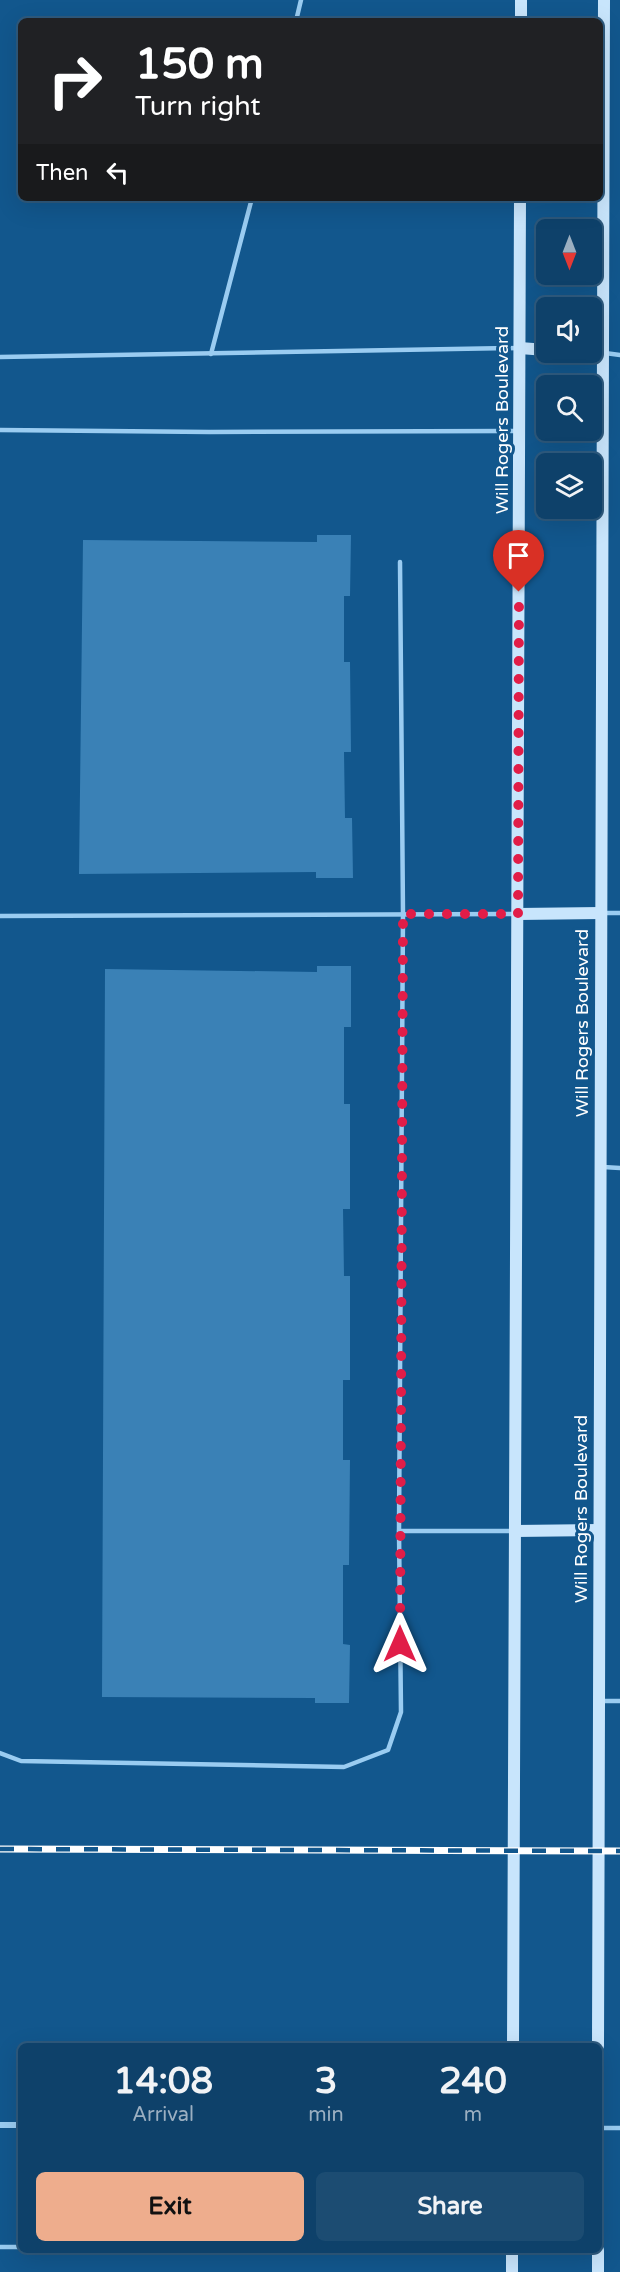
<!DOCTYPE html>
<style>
:root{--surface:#0e416a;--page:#1c4c72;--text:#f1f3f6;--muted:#9bafc1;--line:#2e5a7e;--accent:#eead8d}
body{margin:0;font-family:"Varela Round",sans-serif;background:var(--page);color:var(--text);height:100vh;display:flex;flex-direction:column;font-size:22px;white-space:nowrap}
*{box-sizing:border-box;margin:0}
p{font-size:20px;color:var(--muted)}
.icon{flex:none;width:33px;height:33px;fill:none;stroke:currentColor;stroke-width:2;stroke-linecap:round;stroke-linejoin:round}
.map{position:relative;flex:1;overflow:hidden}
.side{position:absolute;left:18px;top:2043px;width:584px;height:210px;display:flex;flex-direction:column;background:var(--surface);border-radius:9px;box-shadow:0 6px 24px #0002,0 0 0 2px var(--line)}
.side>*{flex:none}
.banner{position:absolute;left:18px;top:18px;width:585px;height:183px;border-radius:9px;box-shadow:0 6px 24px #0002,0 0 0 2px var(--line);background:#202124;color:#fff;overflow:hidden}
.needle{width:39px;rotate:180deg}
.controls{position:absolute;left:536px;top:219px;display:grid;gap:12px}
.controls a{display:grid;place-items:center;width:66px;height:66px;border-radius:9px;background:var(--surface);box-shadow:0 6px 24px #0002,0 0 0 2px var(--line);font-size:30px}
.pin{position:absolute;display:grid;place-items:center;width:51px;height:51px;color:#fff;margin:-62px -26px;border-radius:50% 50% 50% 0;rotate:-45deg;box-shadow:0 0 6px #0007}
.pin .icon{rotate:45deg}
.me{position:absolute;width:66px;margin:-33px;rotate:0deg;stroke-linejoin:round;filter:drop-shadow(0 0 4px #0008)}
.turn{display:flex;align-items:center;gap:21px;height:126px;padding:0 18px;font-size:27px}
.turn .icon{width:78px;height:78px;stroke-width:2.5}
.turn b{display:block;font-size:42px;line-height:51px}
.then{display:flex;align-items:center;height:57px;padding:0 18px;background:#0003;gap:12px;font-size:22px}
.eta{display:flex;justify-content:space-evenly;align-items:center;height:102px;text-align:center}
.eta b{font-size:36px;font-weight:800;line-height:42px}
.primary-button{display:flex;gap:12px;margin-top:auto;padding:12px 18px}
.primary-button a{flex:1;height:69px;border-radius:9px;background:var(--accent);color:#111;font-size:24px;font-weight:800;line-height:69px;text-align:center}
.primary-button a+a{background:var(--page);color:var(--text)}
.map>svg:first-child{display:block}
.building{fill:#3a81b6}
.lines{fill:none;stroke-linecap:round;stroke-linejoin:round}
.service{stroke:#9accf1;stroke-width:4.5}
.minor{stroke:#9accf1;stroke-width:6}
.secondary{stroke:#c8e5fc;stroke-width:12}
.rail-casing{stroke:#fff;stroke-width:7}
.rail{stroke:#12578d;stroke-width:4.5;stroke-dasharray:14;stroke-linecap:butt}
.route{stroke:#e11d48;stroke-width:10;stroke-dasharray:0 18}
.labels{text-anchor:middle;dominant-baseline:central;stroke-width:6;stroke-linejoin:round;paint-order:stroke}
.street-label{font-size:18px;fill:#fff;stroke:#12578d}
</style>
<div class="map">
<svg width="620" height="2272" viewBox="0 0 620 2272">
<rect width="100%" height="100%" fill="#12578d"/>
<!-- building -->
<g class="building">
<path d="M317 535H351L350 596H344V662H350L351 752H344L345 818H352L353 878H316V872L79 874 83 540 317 542Z"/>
<path d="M317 966H351V1027H344V1104H350V1209H343L344 1276H350V1380H343V1460H350L349 1565H343V1644L350 1645 349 1703H315V1698L102 1697 105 969 317 972Z"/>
</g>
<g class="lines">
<!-- service -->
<g class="service">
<path d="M296 21 301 0"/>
<path d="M605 353 620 355"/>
<path d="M211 354 252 198"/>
<path d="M0 357 517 348"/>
<path d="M0 430 210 432 517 431"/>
<path d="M602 913H620"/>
<path d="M0 916 516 914"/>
<path d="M603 1167 620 1168"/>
<path d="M399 1531H514"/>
<path d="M601 1701H620"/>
<path d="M0 1753 21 1761 344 1767 388 1750 401 1712 399 1531 403 914 400 562"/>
<path d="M598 2128H620"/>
<path d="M0 2247H21"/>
</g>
<!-- minor -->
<path class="minor" d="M0 2125H21"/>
<!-- secondary -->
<g class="secondary">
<path d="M521 21V0"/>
<path d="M520 348 546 350"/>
<path d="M518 914 601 913"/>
<path d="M515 1531 599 1530"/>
<path d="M513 2046 520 198"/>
<path d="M598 2046 604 0"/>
<path d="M598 2250V2272"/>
<path d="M512 2272V2250"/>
</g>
<!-- rail casing -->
<g class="rail-casing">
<path id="rail" d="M0 1849 620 1851"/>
</g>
<!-- rail -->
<use href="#rail" class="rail"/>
</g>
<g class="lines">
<!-- route -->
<path class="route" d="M400 1644 403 914H518L519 592"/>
</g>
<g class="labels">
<!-- street labels -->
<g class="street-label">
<text transform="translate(502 420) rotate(-90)">Will Rogers Boulevard</text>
<text transform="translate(582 1023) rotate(-90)">Will Rogers Boulevard</text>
<text transform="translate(581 1509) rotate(-90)">Will Rogers Boulevard</text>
</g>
</g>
</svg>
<div class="controls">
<a><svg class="needle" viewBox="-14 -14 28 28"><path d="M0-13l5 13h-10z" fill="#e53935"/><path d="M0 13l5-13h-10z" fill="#9bafc1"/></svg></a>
<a><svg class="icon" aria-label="sound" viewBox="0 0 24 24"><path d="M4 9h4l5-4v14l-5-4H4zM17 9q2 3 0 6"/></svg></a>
<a><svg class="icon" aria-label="search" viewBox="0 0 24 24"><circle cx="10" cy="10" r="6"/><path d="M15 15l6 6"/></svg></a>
<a><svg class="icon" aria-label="layers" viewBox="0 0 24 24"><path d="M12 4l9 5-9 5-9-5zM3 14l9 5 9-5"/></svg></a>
</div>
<div class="pin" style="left:519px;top:592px;background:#d93025"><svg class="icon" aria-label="arrive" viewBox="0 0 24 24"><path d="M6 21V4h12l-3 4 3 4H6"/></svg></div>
<svg class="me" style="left:400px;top:1644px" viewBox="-20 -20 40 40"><path d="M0-17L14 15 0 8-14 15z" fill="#e11d48" stroke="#fff" stroke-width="4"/></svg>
<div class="banner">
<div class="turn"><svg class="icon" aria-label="right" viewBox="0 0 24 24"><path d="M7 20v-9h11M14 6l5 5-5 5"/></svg><div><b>150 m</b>Turn right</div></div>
<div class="then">Then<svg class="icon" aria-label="left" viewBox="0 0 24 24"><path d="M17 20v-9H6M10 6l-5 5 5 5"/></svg></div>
</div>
<section class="side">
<div class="eta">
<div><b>14:08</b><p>Arrival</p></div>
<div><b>3</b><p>min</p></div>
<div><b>240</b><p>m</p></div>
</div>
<div class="primary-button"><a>Exit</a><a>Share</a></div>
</section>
</div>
